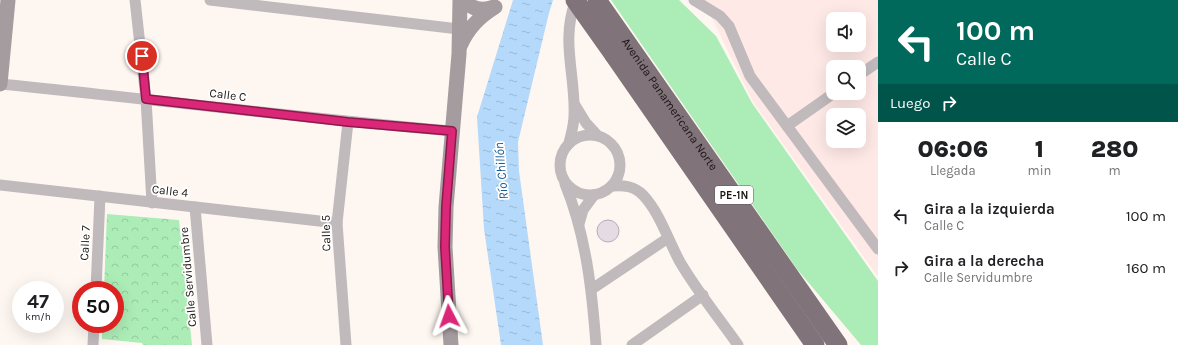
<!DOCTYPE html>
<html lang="es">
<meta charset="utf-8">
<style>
:root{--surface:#fff;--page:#f2f2f2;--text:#202124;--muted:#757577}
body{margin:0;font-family:Karla,sans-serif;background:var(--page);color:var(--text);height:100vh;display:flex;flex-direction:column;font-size:15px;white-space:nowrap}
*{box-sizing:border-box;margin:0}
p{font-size:13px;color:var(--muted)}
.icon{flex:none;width:22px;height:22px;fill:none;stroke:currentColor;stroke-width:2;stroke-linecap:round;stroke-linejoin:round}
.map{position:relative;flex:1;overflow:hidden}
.panel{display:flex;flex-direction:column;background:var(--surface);width:300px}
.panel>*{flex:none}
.hud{background:#00695c;color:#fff;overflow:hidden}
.fabs{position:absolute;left:826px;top:12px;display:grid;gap:8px}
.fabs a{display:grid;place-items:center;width:40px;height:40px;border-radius:8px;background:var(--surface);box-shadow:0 4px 16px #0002;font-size:20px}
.speed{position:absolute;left:12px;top:281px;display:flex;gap:8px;font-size:20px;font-weight:700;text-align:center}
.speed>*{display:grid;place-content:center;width:52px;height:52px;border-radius:50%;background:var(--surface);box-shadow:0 4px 16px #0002;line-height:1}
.speed small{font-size:10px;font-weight:400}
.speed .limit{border:6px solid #d22;background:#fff;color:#111}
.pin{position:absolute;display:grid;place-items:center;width:34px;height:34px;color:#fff;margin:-17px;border:2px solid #fff;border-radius:50%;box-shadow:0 1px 4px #0007}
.me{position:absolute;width:44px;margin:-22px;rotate:356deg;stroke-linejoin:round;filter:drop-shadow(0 0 3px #0008)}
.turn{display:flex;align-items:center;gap:14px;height:84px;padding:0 12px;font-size:18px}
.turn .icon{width:52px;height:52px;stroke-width:2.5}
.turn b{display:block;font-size:28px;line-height:34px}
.then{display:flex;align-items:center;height:38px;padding:0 12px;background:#0003;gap:8px;font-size:15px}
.eta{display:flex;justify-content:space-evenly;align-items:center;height:68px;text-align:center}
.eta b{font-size:24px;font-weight:800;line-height:28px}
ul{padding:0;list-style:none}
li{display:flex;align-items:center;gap:12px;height:52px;padding:0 12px}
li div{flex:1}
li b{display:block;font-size:15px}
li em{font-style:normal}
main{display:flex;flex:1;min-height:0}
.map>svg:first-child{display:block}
.industrial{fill:#ffe9e6;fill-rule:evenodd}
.grass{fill:#acecb6}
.park{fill:url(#park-crowns)}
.water{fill:url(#water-ripples)}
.building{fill:#e5dbe5;stroke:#b7adb7}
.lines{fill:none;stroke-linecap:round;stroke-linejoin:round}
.street{stroke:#c0babd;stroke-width:11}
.secondary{stroke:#a59ca0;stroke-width:15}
.highway{stroke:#80737a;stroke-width:19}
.highway-bridge{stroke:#80737a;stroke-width:19}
.route-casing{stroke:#8e194d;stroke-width:10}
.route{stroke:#db2777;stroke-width:7}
.labels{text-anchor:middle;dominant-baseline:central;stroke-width:3.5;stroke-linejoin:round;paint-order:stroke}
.shield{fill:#fff;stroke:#5f5b59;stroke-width:1}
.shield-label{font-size:11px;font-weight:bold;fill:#1a1512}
.street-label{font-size:12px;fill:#1a1512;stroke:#fff}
.water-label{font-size:13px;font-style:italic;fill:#175a8c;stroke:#fff}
</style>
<main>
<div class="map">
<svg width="878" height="345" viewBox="0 0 878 345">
<defs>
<pattern id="park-crowns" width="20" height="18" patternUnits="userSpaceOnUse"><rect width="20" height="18" fill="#acecb6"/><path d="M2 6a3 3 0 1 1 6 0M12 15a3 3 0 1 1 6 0" fill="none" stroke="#93ca9b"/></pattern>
<pattern id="water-ripples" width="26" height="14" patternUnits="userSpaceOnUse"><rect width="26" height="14" fill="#b4d9fa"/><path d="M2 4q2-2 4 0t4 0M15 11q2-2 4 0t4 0" fill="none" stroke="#9ab9d5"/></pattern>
</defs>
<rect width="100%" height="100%" fill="#fef7f1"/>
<!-- industrial -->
<path class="industrial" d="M703 0H878V277L753 102ZM833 19H859V45H833ZM833 67H859V93H833ZM833 115H859V141H833Z"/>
<!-- grass -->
<path class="grass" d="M611 0H679L716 36 752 103 878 281V345H861L797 269Z"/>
<!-- park -->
<path class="park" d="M107 214 179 220 192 345H143L142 343 102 339V324H115V290H104Z"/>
<!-- water -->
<path class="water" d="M513 0H553L549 13 518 142 519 171 543 345H501L484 229 477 117Z"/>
<!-- building -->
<circle class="building" cx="608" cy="231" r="11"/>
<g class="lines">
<!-- street -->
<g class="street">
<path d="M135 0 146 99 152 203"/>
<path d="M210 0 459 29"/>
<path d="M694 0 720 16 729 26 750 76 878 249"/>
<path d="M859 75 878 62"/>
<path d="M0 84C151 99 301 118 452 131"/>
<path d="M575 105 586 123 597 135"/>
<path d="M787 126 834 93"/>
<circle cx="590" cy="165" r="30"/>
<path d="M569 143C571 134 574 125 574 116 576 76 560 40 576 0"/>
<path d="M565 184C586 235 592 290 596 345"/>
<path d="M0 185 337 223"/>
<path d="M612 186C624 185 634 186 643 195 660 213 668 240 680 262 697 291 719 318 738 345"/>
<path d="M195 207 207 345"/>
<path d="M579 224 583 210 594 195"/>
<path d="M592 289 668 238"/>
<path d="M96 290 100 196"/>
<path d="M93 345 94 324"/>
<path d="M346 345 337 223 348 122"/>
<path d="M632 345 703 295"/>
</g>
<!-- secondary -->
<g class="secondary">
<path d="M464 0C472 10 483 11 494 7"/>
<path d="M460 46C468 28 479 17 495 7"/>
<path d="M0 84 8 0"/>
<path d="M451 345 445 247 446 207 459 54 460 0"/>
</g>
<!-- highway -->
<g class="highway">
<path id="s1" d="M597 0 838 345"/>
<path d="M614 55 815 345"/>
</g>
<!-- highway-bridge -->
<path class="highway-bridge" d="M575 0 614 55"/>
</g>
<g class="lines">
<!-- route casing -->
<g class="route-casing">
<path id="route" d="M142 56 146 99 348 122 452 131 446 207 445 247 449 316"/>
</g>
<!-- route -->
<use href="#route" class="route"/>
</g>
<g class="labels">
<!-- shield labels -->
<rect class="shield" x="715" y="186" width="38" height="18" rx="3"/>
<g class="shield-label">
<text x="734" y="195">PE-1N</text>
</g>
<!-- street labels -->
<g class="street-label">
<text transform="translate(228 95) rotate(7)">Calle C</text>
<text stroke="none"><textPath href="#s1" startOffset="127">Avenida Panamericana Norte</textPath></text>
<text transform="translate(170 191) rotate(6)">Calle 4</text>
<text transform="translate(326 233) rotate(-91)">Calle 5</text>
<text transform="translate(85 243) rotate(-87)">Calle 7</text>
<text transform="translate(188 277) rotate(-95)">Calle Servidumbre</text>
</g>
<!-- water labels -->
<g class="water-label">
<text transform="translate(501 171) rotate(-95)">Río Chillón</text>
</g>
</g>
</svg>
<div class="fabs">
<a><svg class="icon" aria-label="sound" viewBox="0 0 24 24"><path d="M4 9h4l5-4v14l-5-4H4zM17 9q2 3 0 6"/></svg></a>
<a><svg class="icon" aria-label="search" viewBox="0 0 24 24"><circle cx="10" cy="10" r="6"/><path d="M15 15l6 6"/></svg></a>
<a><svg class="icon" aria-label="layers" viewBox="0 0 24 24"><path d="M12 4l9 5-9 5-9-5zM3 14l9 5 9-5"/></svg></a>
</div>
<div class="speed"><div>47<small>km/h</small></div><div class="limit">50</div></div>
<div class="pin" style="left:142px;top:56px;background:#d93025"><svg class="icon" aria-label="arrive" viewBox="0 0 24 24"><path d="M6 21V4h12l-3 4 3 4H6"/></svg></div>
<svg class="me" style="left:449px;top:316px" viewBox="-20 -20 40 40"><path d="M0-17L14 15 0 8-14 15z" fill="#db2777" stroke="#fff" stroke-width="4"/></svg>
</div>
<section class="panel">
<div class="hud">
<div class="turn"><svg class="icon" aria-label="left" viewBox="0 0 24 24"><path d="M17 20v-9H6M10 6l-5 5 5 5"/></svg><div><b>100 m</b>Calle C</div></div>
<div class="then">Luego<svg class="icon" aria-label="right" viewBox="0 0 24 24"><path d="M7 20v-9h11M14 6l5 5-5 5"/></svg></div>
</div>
<div class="eta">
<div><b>06:06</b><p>Llegada</p></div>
<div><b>1</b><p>min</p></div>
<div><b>280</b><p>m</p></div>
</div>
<ul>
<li><svg class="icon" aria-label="left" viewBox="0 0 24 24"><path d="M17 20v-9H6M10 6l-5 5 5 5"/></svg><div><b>Gira a la izquierda</b><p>Calle C</p></div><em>100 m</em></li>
<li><svg class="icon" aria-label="right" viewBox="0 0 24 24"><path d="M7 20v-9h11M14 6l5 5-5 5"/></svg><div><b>Gira a la derecha</b><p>Calle Servidumbre</p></div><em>160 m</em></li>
</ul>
</section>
</main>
